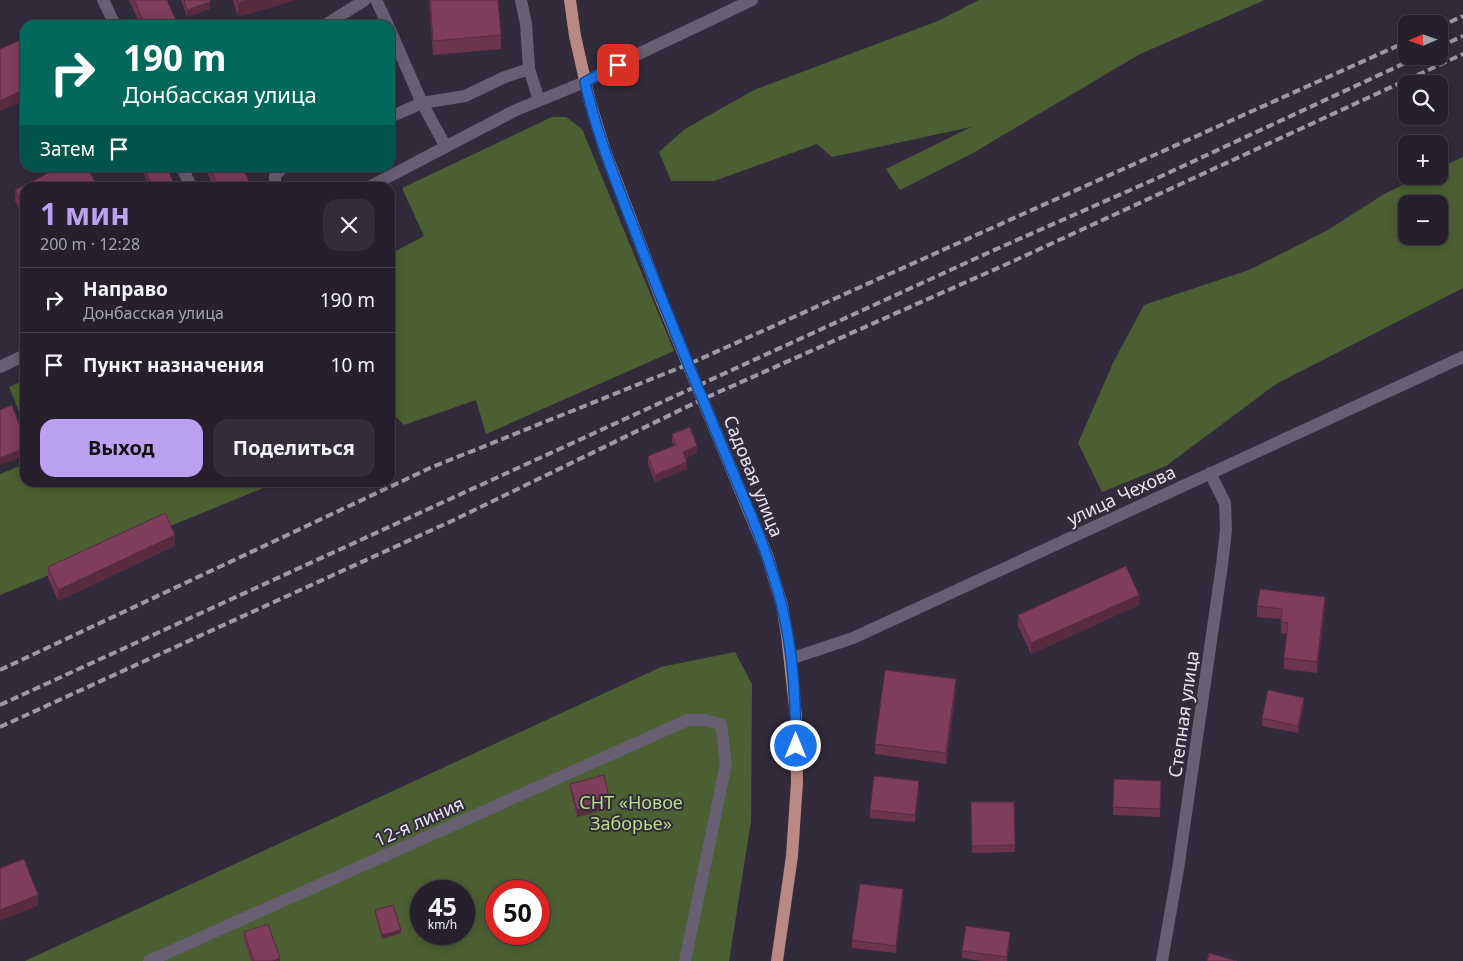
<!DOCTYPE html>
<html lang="ru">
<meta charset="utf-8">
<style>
:root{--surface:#26202d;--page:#322d39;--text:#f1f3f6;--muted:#a4a3aa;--line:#423e49;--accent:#bca0f2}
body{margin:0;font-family:"Noto Sans",sans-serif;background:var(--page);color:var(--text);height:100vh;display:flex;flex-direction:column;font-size:19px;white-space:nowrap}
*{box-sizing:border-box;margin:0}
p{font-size:16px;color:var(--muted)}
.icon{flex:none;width:28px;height:28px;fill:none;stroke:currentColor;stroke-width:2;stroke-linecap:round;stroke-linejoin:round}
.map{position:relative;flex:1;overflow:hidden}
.drawer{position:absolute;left:20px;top:182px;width:375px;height:305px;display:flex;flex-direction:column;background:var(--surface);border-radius:15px;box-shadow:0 2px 12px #0003,0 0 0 1px var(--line)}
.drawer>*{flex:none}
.top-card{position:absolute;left:20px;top:20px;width:375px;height:152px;border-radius:15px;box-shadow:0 2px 12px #0003,0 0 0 1px var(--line);background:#00695c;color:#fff;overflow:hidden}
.needle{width:32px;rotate:268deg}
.tools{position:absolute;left:1398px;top:15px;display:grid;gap:10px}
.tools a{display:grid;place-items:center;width:50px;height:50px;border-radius:10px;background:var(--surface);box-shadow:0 2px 12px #0003,0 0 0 1px var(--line);font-size:25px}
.speed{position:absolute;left:410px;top:880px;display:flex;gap:10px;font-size:25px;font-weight:700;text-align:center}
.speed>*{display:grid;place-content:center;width:65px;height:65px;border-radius:50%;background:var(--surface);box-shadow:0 2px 12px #0003,0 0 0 1px var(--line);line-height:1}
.speed small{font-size:12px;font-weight:400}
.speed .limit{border:8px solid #d22;background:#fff;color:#111}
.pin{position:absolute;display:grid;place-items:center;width:42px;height:42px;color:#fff;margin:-21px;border-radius:10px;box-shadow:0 2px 8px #0006}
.me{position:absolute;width:55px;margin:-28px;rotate:0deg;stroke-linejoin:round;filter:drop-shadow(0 0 4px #0008)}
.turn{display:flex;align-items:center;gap:18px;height:105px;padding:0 20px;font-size:22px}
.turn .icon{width:65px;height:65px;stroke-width:2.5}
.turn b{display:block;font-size:35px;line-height:42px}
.then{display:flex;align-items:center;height:48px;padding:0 20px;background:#0003;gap:10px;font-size:19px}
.round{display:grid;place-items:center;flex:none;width:52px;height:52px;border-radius:15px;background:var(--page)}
.headline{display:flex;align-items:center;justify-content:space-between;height:85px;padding:0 20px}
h1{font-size:30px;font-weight:700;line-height:38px;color:var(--accent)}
.action{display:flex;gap:10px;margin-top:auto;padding:10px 20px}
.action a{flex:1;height:58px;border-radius:15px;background:var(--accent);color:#111;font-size:20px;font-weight:700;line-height:58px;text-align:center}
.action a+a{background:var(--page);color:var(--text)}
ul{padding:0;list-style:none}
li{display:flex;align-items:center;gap:15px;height:65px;padding:0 20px;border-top:1px solid var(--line)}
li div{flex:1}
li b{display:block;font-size:19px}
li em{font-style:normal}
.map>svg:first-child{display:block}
.green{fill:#4c5f32;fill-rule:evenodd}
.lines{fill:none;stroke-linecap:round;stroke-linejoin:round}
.minor{stroke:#676073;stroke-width:12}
.major{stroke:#ba8983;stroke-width:12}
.rail{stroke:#9e99a6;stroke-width:4;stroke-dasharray:8 4;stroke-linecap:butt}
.wall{fill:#6c344d}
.shaded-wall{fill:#582b3f}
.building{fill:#7e3d5a;stroke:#582b3f}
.route-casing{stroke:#114b97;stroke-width:12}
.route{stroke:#1a73e8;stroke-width:9}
.labels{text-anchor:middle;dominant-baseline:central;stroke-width:4;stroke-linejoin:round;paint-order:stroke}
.street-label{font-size:18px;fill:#e8e4ef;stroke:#322b3c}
.park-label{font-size:18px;fill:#b9df83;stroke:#322b3c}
</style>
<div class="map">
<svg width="1463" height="961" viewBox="0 0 1463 961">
<rect width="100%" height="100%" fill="#322b3c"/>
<!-- green -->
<g class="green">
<path d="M979 0H1265L1140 54 973 153 900 190 886 169 971 127 832 157 817 144 714 181H671L659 152 685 129 754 90 938 21Z"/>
<path d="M552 117H566L582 129 674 351 486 434 476 400 404 425 390 411V254L424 236 402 188Z"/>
<path d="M1463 157V288L1276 384 1166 466 1102 492 1078 443 1114 361 1144 305 1249 270 1328 230 1384 194 1422 176H1439V168ZM1406 204H1439V236H1406Z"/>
<path d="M25 380V426L9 387Z"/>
<path d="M25 464V482L276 483 0 595V474Z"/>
<path d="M735 652 752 684 751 821 729 961H25L661 667ZM421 891H464V934H421ZM496 891H539V934H496Z"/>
</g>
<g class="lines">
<!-- minor -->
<g class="minor">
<path d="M103 0 115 25"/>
<path d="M376 0 388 25"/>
<path d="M521 0 526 24 529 69 539 100"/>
<path d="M325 25 365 0"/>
<path d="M390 30 422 103 446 147"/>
<path d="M390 117 422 103 465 96 505 77 529 69"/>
<path d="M182 168 192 188"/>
<path d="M275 188V176L282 168"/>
<path d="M367 188 516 110 585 82 634 56 752 0"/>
<path d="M0 367 25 355"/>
<path d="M790 659 853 638 1463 357"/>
<path d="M149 961 688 720H704L721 724 726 764 685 961"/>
<path d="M1162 961 1178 869 1222 565 1226 530 1225 503 1210 473"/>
</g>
<!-- major -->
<path class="major" d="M570 0 575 36 590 102 605 151 663 304 767 555 782 605 787 635 796 716 797 782 792 856 777 961"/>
<!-- rail -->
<g class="rail">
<path d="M1439 27 1463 16"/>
<path d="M1439 47 1463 36"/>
<path d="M0 670 430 468 689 364 1406 42"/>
<path d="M0 705 992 251 1153 180 1420 56"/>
<path d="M0 727 456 519 703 399 1018 259 1463 54"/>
</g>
</g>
<!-- wall -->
<g class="wall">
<path d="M129 0H167L178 25H140Z"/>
<path d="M181 0H210V9L187 17Z"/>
<path d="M233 0H295L238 17Z"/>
<path d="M429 0H498L501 35V49L433 55Z"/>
<path d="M141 168H167L176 188H150Z"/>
<path d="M205 168H243L252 188H214Z"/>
<path d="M25 188V221L15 201V190Z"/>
<path d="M672 434 697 453 686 458 687 469 655 482 648 464V456L674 446 672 442Z"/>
<path d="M175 546 58 601 48 578V567Z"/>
<path d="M1139 605 1031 654 1018 626V615Z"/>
<path d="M1257 606 1325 608 1317 673 1284 669V658L1287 634 1281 633V619L1257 617Z"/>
<path d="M956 690 946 764 875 754V744Z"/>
<path d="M1304 705 1298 733 1262 726V718Z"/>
<path d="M1114 779 1161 781 1160 817 1113 815Z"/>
<path d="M570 784 610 808 577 817 570 791Z"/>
<path d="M919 788 915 822 870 818V810Z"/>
<path d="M971 802H1014L1015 852 972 853Z"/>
<path d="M903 897 896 953 852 948V940Z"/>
<path d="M375 910 401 933 382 939 375 914Z"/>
<path d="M244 932 280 961H251L244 940Z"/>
<path d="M1010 940 1007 961H982L962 958V951Z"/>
</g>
<!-- shaded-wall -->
<g class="shaded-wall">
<path d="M249 0H295L238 17V3Z"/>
<path d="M210 2V9L187 17V10Z"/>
<path d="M396 71V82L390 84V74Z"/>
<path d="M25 89V100L0 111V101Z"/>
<path d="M697 446V453L683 459V452Z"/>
<path d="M25 448V456L0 465V458Z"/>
<path d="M687 462V469L655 482V475Z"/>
<path d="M175 535V546L58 601V590Z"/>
<path d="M1139 595V605L1031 654V643Z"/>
<path d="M1325 597V608L1317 673V662Z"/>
<path d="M956 679V690L946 764V753Z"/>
<path d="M1304 698V705L1298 733V726Z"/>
<path d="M919 781V788L915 822V815Z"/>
<path d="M610 801V808L577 817V810Z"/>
<path d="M903 889V897L896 953V946Z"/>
<path d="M38 895V906L0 921V910Z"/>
<path d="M401 930V933L382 939V935Z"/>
<path d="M1010 932V940L1007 961V957Z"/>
<path d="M280 958V961H272Z"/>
</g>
<!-- building -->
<g class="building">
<path d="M134 0H167L178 25H145Z"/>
<path d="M184 0H210V2L187 10Z"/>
<path d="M237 0H249L238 3Z"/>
<path d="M430 0H498L501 35 433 41Z"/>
<path d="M25 38V89L0 101V49Z"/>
<path d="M390 60 396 71 390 74Z"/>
<path d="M58 168H88L98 188H25V210L15 190Z"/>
<path d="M144 168H167L176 188H153Z"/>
<path d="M210 168H243L252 188H219Z"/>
<path d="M12 405 25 440V448L0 458V410Z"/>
<path d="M690 427 697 446 683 452 687 462 655 475 648 456 676 445 672 434Z"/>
<path d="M165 513 175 535 58 590 48 567Z"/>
<path d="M1126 566 1139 595 1031 643 1018 615Z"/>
<path d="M1260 589 1325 597 1317 662 1284 658 1288 623 1281 622 1282 609 1257 606Z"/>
<path d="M885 670 956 679 946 753 875 744Z"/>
<path d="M1268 690 1304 698 1298 726 1262 718Z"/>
<path d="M604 775 610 801 577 810 570 784Z"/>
<path d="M874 776 919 781 915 815 870 810Z"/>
<path d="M1114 779 1161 781 1160 809 1113 807Z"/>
<path d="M971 802H1014L1015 845 972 846Z"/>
<path d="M24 859 38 895 0 910V868Z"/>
<path d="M860 884 903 889 896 946 852 940Z"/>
<path d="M393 905 401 930 382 935 375 910Z"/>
<path d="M268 924 280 958 272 961H254L244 932Z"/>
<path d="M966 926 1010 932 1007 957 962 951Z"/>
<path d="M1209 953 1237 961H1207Z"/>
</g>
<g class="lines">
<!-- route casing -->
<g class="route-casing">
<path id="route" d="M618 65 585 82C596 132 615 179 633 226 663 304 695 381 727 458 747 506 769 553 781 603 793 649 796 699 796 746"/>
</g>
<!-- route -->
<use href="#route" class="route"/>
</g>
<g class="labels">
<!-- street labels -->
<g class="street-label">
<text transform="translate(754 476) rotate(68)">Садовая улица</text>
<text transform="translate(1121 495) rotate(-25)">улица Чехова</text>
<text transform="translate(1183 714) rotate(-82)">Степная улица</text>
<text transform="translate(419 821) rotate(-24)">12-я линия</text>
</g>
<!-- park labels -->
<g class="park-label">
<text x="631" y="802">СНТ «Новое<tspan x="631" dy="21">Заборье»</tspan></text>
</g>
</g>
</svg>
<div class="tools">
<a><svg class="needle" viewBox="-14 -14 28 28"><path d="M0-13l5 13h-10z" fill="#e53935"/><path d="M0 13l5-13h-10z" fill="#a4a3aa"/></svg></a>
<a><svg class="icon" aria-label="search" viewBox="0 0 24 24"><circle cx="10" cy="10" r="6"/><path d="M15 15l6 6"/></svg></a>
<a>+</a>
<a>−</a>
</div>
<div class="speed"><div>45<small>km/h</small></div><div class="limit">50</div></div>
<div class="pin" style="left:618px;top:65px;background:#d93025"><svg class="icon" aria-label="arrive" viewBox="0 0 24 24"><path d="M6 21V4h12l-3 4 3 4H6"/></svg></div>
<svg class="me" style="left:796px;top:746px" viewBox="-20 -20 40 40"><circle r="17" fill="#1a73e8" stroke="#fff" stroke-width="3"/><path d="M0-11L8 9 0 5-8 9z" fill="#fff"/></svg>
<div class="top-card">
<div class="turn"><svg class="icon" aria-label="right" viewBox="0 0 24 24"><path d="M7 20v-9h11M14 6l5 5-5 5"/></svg><div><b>190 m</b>Донбасская улица</div></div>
<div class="then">Затем<svg class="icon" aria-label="arrive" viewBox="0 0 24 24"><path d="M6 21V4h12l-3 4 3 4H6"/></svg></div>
</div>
<section class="drawer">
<div class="headline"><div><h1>1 мин</h1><p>200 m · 12:28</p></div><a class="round"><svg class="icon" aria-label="close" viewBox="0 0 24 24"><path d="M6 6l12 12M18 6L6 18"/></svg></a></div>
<ul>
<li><svg class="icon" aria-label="right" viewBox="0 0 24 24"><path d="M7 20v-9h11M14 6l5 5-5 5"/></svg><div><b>Направо</b><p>Донбасская улица</p></div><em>190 m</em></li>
<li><svg class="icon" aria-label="arrive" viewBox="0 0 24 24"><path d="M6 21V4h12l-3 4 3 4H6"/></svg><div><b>Пункт назначения</b></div><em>10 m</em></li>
</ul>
<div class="action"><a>Выход</a><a>Поделиться</a></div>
</section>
</div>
